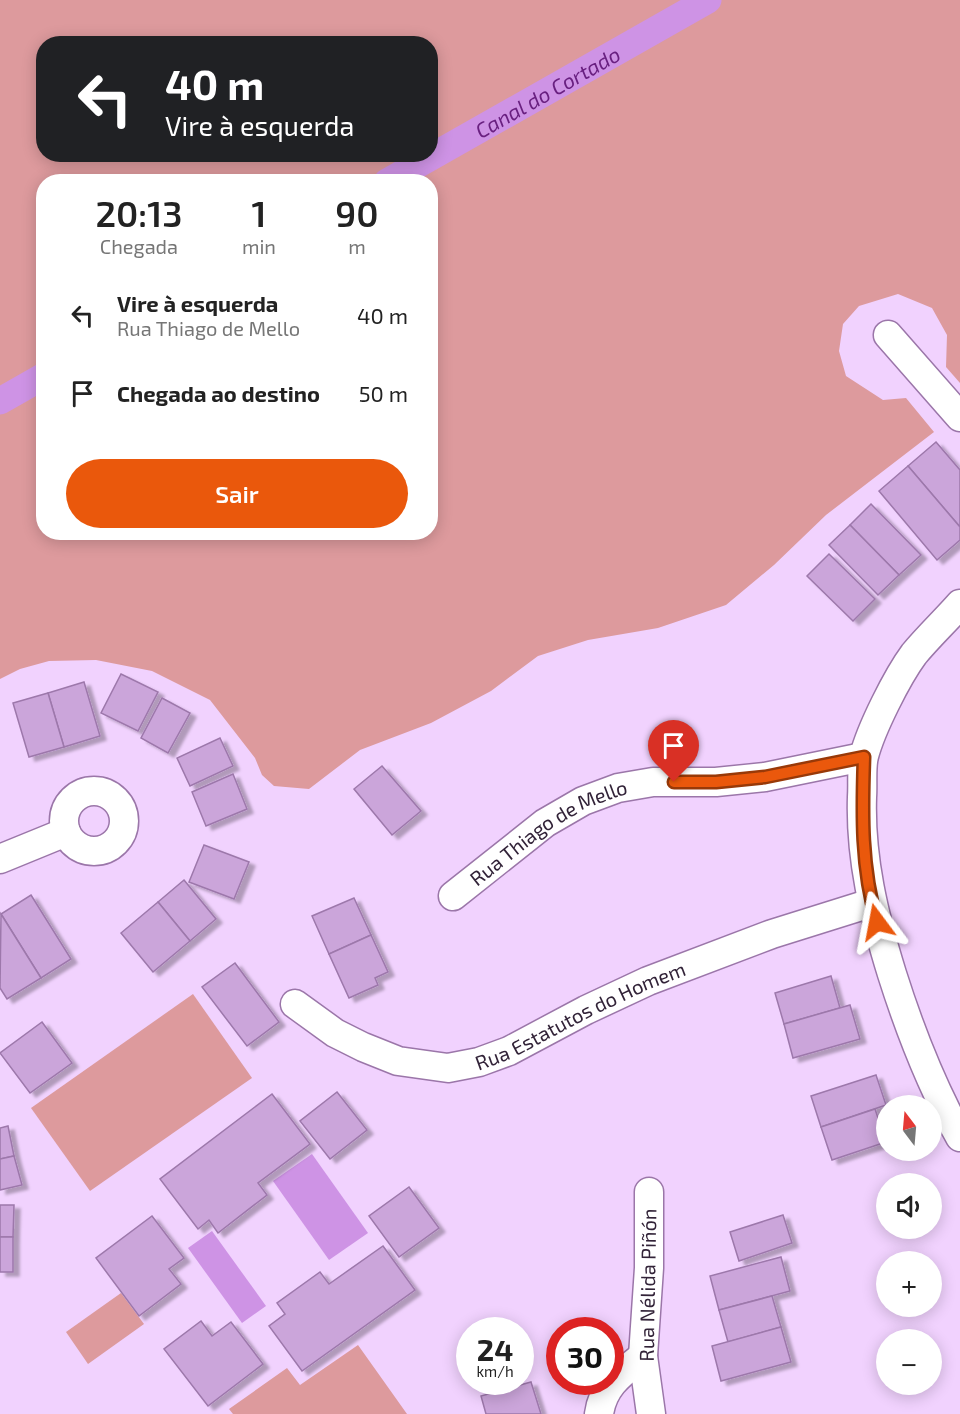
<!DOCTYPE html>
<html lang="pt">
<meta charset="utf-8">
<style>
:root{--surface:#fff;--page:#f2f2f2;--text:#222;--muted:#767676;--accent:#ea580c}
body{margin:0;font-family:"Exo 2",sans-serif;background:var(--page);color:var(--text);height:100vh;display:flex;flex-direction:column;font-size:22px;white-space:nowrap}
*{box-sizing:border-box;margin:0}
p{font-size:20px;color:var(--muted)}
.icon{flex:none;width:33px;height:33px;fill:none;stroke:currentColor;stroke-width:2;stroke-linecap:round;stroke-linejoin:round}
.map{position:relative;flex:1;overflow:hidden}
.side{position:absolute;left:36px;top:174px;width:402px;height:366px;display:flex;flex-direction:column;background:var(--surface);border-radius:24px;box-shadow:0 3px 15px #0003}
.side>*{flex:none}
.hud{position:absolute;left:36px;top:36px;width:402px;height:126px;border-radius:24px;box-shadow:0 3px 15px #0003;background:#202124;color:#fff;overflow:hidden}
.needle{width:39px;rotate:344deg}
.tools{position:absolute;left:876px;top:1095px;display:grid;gap:12px}
.tools a{display:grid;place-items:center;width:66px;height:66px;border-radius:50%;background:var(--surface);box-shadow:0 3px 15px #0003;font-size:30px}
.speed{position:absolute;left:456px;top:1317px;display:flex;gap:12px;font-size:30px;font-weight:700;text-align:center}
.speed>*{display:grid;place-content:center;width:78px;height:78px;border-radius:50%;background:var(--surface);box-shadow:0 3px 15px #0003;line-height:1}
.speed small{font-size:15px;font-weight:400}
.speed .limit{border:9px solid #d22;background:#fff;color:#111}
.pin{position:absolute;display:grid;place-items:center;width:51px;height:51px;color:#fff;margin:-62px -26px;border-radius:50% 50% 50% 0;rotate:-45deg;box-shadow:0 0 6px #0007}
.pin .icon{rotate:45deg}
.me{position:absolute;width:66px;margin:-33px;rotate:347deg;stroke-linejoin:round;filter:drop-shadow(0 0 4px #0008)}
.turn{display:flex;align-items:center;gap:21px;height:126px;padding:0 30px;font-size:27px}
.turn .icon{width:78px;height:78px;stroke-width:2.5}
.turn b{display:block;font-size:42px;line-height:51px}
.eta{display:flex;justify-content:space-evenly;align-items:center;height:102px;text-align:center}
.eta b{font-size:36px;font-weight:600;line-height:42px}
.cta{display:flex;gap:12px;margin-top:auto;padding:12px 30px}
.cta a{flex:1;height:69px;border-radius:36px;background:var(--accent);color:#fff;font-size:24px;font-weight:600;line-height:69px;text-align:center}
ul{padding:0;list-style:none}
li{display:flex;align-items:center;gap:18px;height:78px;padding:0 30px}
li div{flex:1}
li b{display:block;font-size:22px}
li em{font-style:normal}
.map>svg:first-child{display:block}
.green{fill:#dd9a9d;fill-rule:evenodd}
.water{fill:#ce93e5}
.lines{fill:none;stroke-linecap:round;stroke-linejoin:round}
.canal{stroke:#ce93e5;stroke-width:27}
.building{fill:#cba5da;stroke:#9d78ab;stroke-width:1.5;filter:url(#shadow)}
.minor-casing{stroke:#9b76a9;stroke-width:31}
.minor{stroke:#fff;stroke-width:28}
.route-casing{stroke:#983908;stroke-width:15}
.route{stroke:#ea580c;stroke-width:10}
.labels{text-anchor:middle;dominant-baseline:central;stroke-width:4.5;stroke-linejoin:round;paint-order:stroke}
.street-label{font-size:20px;fill:#322338;stroke:#fff}
.water-label{font-size:21px;font-style:italic;fill:#692080;stroke:#fff}
</style>
<div class="map">
<svg width="960" height="1414" viewBox="0 0 960 1414">
<defs>
<filter id="shadow"><feDropShadow dx="6" dy="4" stdDeviation="1.5" flood-color="#0004"/></filter>
</defs>
<rect width="100%" height="100%" fill="#f1d2fe"/>
<!-- green -->
<g class="green">
<path d="M0 0H960V383L946 367 947 335 932 308 898 294 859 306 843 324 839 351 846 376 883 400 906 398 934 432 826 515 774 565 726 605 658 628 588 640 538 656 491 691 431 723 360 750 309 789 274 786 262 775 255 758 210 700 152 671 96 660 49 661 20 669 0 679ZM44 44H430V154H44ZM44 182H430V532H44Z"/>
<path d="M193 994 252 1078 90 1191 31 1108Z"/>
<path d="M121 1293 144 1324 88 1364 66 1332Z"/>
<path d="M358 1345 407 1414H233L229 1409 287 1368 300 1385Z"/>
</g>
<!-- water -->
<g class="water">
<path d="M312 1154 368 1233 329 1260 273 1181Z"/>
<path d="M212 1231 266 1306 242 1323 188 1248Z"/>
</g>
<g class="lines">
<!-- canal -->
<g class="canal">
<path id="s1" d="M387 182 708 0"/>
<path d="M0 401 44 376"/>
</g>
</g>
<!-- building -->
<g class="building">
<path d="M936 442 960 470V527L908 466Z"/>
<path d="M908 466 960 527V540L937 560 879 491Z"/>
<path d="M871 504 921 555 899 575 850 525Z"/>
<path d="M850 525 899 575 878 595 829 545Z"/>
<path d="M829 554 875 599 853 621 807 576Z"/>
<path d="M121 674 158 692 138 731 101 713Z"/>
<path d="M84 682 100 736 64 747 48 693Z"/>
<path d="M48 693 64 747 29 757 13 703Z"/>
<path d="M162 698 190 713 168 753 141 738Z"/>
<path d="M220 738 233 766 190 786 177 758Z"/>
<path d="M382 766 421 811 392 835 354 789Z"/>
<path d="M233 774 247 809 206 826 192 792Z"/>
<path d="M204 845 249 862 234 899 189 882Z"/>
<path d="M184 880 216 919 190 941 158 902Z"/>
<path d="M31 895 71 959 41 978 1 914Z"/>
<path d="M354 898 371 935 329 954 312 916Z"/>
<path d="M158 902 190 941 153 972 121 933Z"/>
<path d="M1 914 41 978 7 999 0 988Z"/>
<path d="M371 935 388 972 375 978 378 985 349 998 329 954Z"/>
<path d="M235 963 279 1022 247 1046 202 987Z"/>
<path d="M831 976 840 1008 784 1024 775 993Z"/>
<path d="M850 1005 860 1039 793 1058 784 1024Z"/>
<path d="M42 1022 72 1063 30 1093 0 1053Z"/>
<path d="M876 1075 886 1105 821 1127 811 1096Z"/>
<path d="M337 1092 367 1130 330 1159 300 1121Z"/>
<path d="M272 1094 310 1144 258 1183 267 1195 218 1233 209 1220 198 1229 160 1179Z"/>
<path d="M875 1109 886 1142 832 1160 821 1127Z"/>
<path d="M8 1126 14 1156 0 1159V1128Z"/>
<path d="M14 1156 22 1185 0 1190V1159Z"/>
<path d="M409 1187 439 1228 399 1257 369 1216Z"/>
<path d="M0 1205H14L13 1237H0Z"/>
<path d="M783 1215 792 1243 739 1261 730 1232Z"/>
<path d="M152 1216 184 1258 169 1269 181 1284 139 1316 96 1258Z"/>
<rect x="0" y="1237" width="13" height="35"/>
<path d="M383 1246 415 1290 302 1371 269 1326 285 1314 277 1303 320 1272 329 1284Z"/>
<path d="M781 1257 790 1291 719 1310 710 1276Z"/>
<path d="M772 1296 781 1327 728 1342 719 1310Z"/>
<path d="M201 1321 212 1336 231 1322 263 1364 208 1406 164 1349Z"/>
<path d="M781 1327 791 1362 721 1381 712 1346Z"/>
<path d="M531 1382 541 1414H486L481 1396Z"/>
</g>
<g class="lines">
<!-- minor casing -->
<g class="minor-casing">
<g id="minor">
<path d="M888 335 960 417"/>
<path d="M960 604C945 621 928 637 914 654 897 677 871 729 864 756 861 768 863 784 862 797 860 858 874 916 892 974 910 1031 931 1085 960 1137"/>
<circle cx="94" cy="821" r="30"/>
<path d="M0 859 66 832"/>
<path id="s2" d="M453 896 545 823 583 801 618 788 653 782H716L765 777 863 757"/>
<path id="s3" d="M295 1004 335 1033 363 1047 398 1061 448 1068 479 1062 509 1051 586 1010 648 981 772 934 871 903"/>
<path d="M649 1192V1268L643 1356 651 1414"/>
<path d="M599 1414C603 1385 622 1373 643 1356"/>
</g>
</g>
<!-- minor -->
<use href="#minor" class="minor"/>
</g>
<g class="lines">
<!-- route casing -->
<g class="route-casing">
<path id="route" d="M674 782H716L765 777 864 757C862 813 861 868 877 922"/>
</g>
<!-- route -->
<use href="#route" class="route"/>
</g>
<g class="labels">
<!-- street labels -->
<g class="street-label">
<text stroke="none"><textPath href="#s2" startOffset="116">Rua Thiago de Mello</textPath></text>
<text stroke="none"><textPath href="#s3" startOffset="312">Rua Estatutos do Homem</textPath></text>
<text transform="translate(647 1285) rotate(-89)">Rua Nélida Piñón</text>
</g>
<!-- water labels -->
<g class="water-label">
<text stroke="none"><textPath href="#s1" startOffset="184">Canal do Cortado</textPath></text>
</g>
</g>
</svg>
<div class="tools">
<a><svg class="needle" viewBox="-14 -14 28 28"><path d="M0-13l5 13h-10z" fill="#e53935"/><path d="M0 13l5-13h-10z" fill="#767676"/></svg></a>
<a><svg class="icon" aria-label="sound" viewBox="0 0 24 24"><path d="M4 9h4l5-4v14l-5-4H4zM17 9q2 3 0 6"/></svg></a>
<a>+</a>
<a>−</a>
</div>
<div class="speed"><div>24<small>km/h</small></div><div class="limit">30</div></div>
<div class="pin" style="left:674px;top:782px;background:#d93025"><svg class="icon" aria-label="arrive" viewBox="0 0 24 24"><path d="M6 21V4h12l-3 4 3 4H6"/></svg></div>
<svg class="me" style="left:877px;top:922px" viewBox="-20 -20 40 40"><path d="M0-17L14 15 0 8-14 15z" fill="#ea580c" stroke="#fff" stroke-width="4"/></svg>
<div class="hud">
<div class="turn"><svg class="icon" aria-label="left" viewBox="0 0 24 24"><path d="M17 20v-9H6M10 6l-5 5 5 5"/></svg><div><b>40 m</b>Vire à esquerda</div></div>
</div>
<section class="side">
<div class="eta">
<div><b>20:13</b><p>Chegada</p></div>
<div><b>1</b><p>min</p></div>
<div><b>90</b><p>m</p></div>
</div>
<ul>
<li><svg class="icon" aria-label="left" viewBox="0 0 24 24"><path d="M17 20v-9H6M10 6l-5 5 5 5"/></svg><div><b>Vire à esquerda</b><p>Rua Thiago de Mello</p></div><em>40 m</em></li>
<li><svg class="icon" aria-label="arrive" viewBox="0 0 24 24"><path d="M6 21V4h12l-3 4 3 4H6"/></svg><div><b>Chegada ao destino</b></div><em>50 m</em></li>
</ul>
<div class="cta"><a>Sair</a></div>
</section>
</div>
